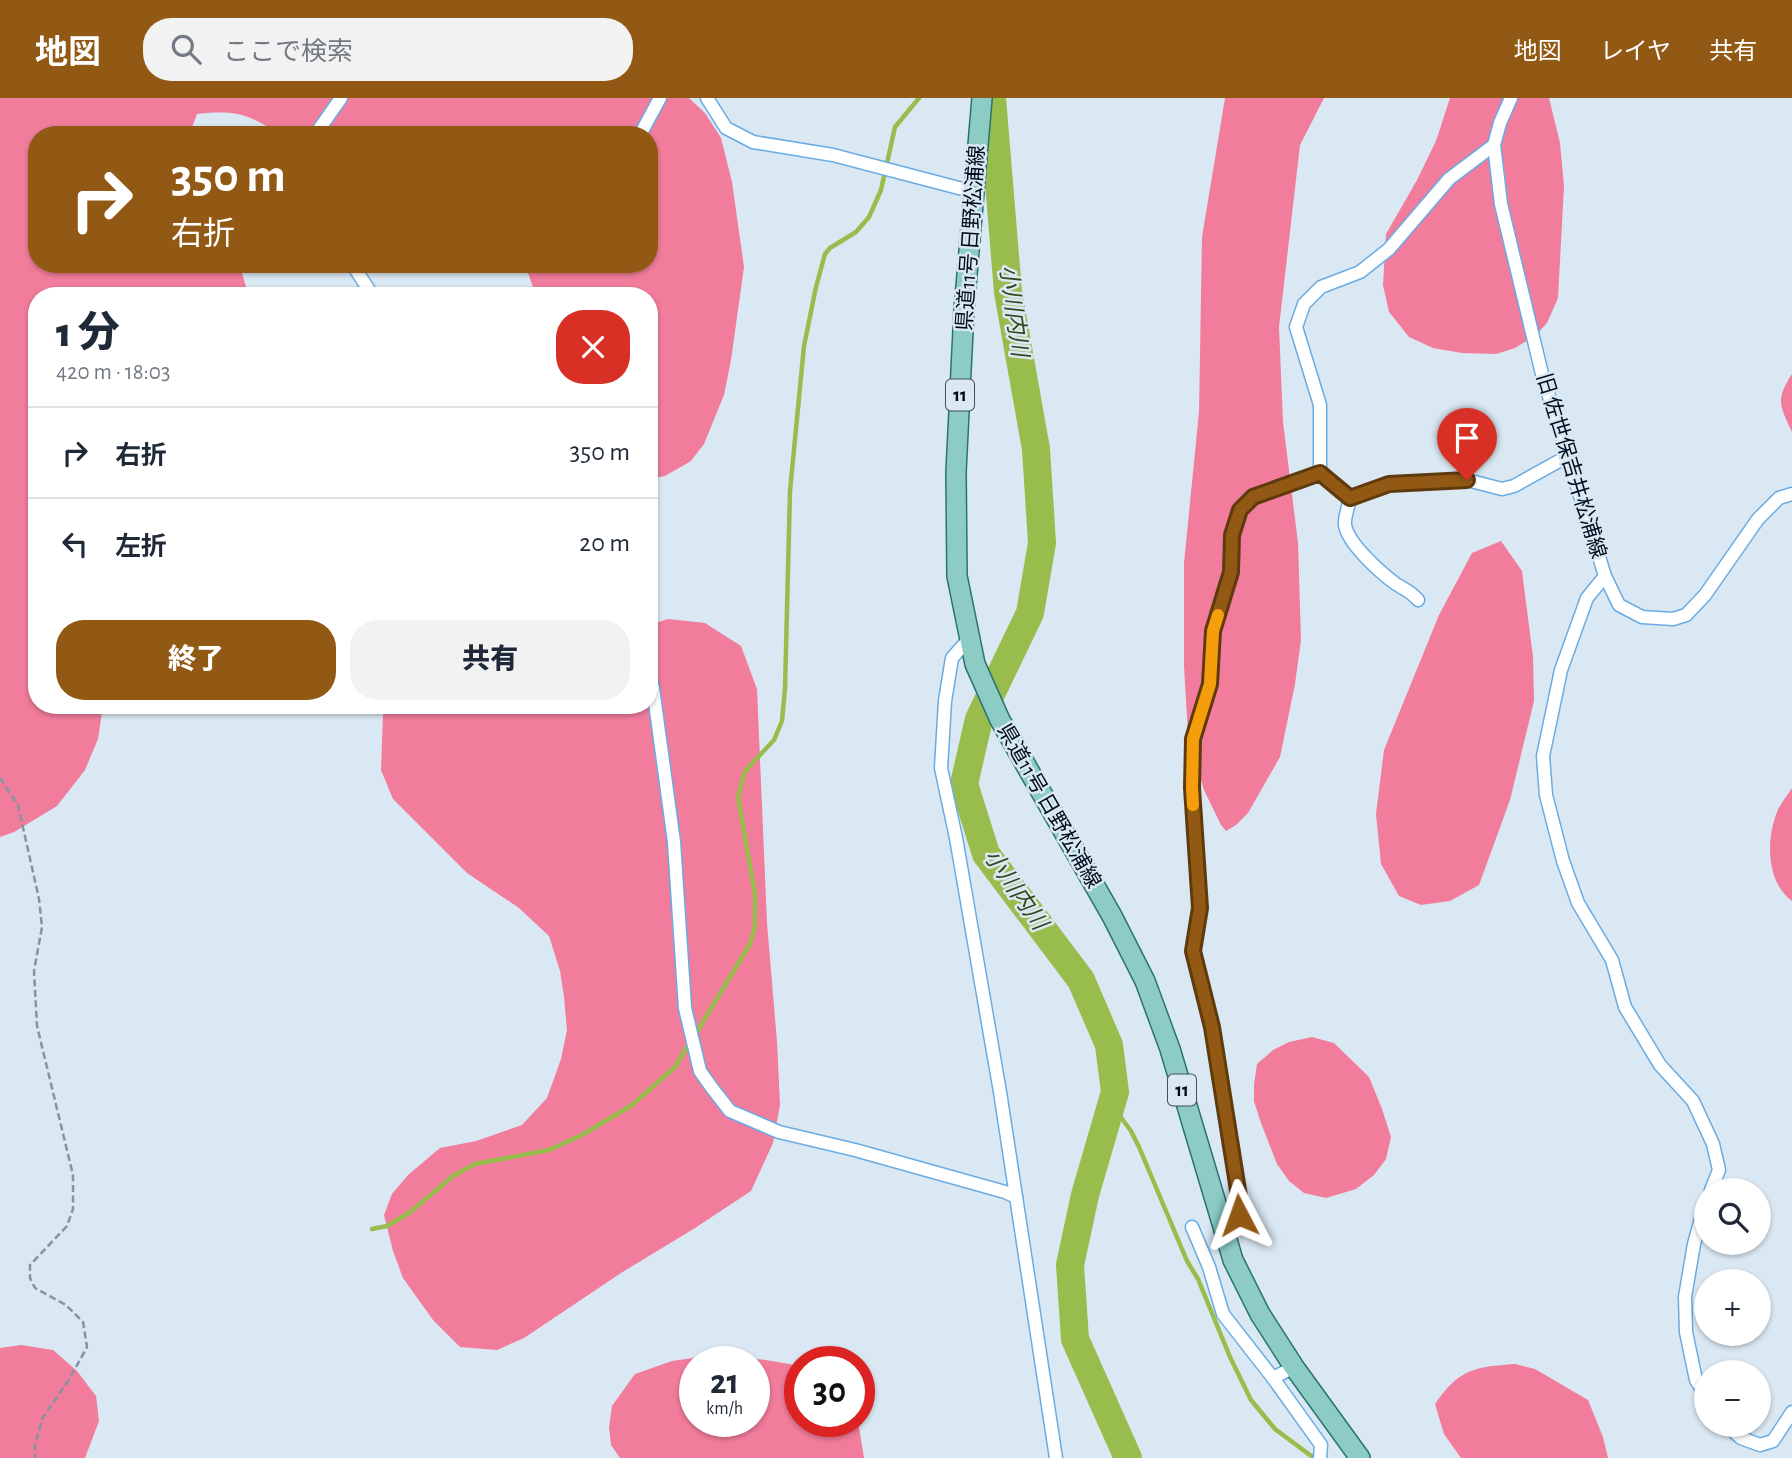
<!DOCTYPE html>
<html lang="ja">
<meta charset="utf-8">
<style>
:root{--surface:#fff;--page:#f2f2f3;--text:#1f2937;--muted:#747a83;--line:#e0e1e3;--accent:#925914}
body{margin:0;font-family:"Alegreya Sans","Noto Sans JP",sans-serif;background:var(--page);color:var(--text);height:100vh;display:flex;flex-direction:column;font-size:26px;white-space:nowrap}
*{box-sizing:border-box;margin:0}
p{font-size:23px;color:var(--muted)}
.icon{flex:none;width:38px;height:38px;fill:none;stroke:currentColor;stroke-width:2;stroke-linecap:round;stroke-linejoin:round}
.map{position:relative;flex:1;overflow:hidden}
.drawer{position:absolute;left:28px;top:189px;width:630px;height:427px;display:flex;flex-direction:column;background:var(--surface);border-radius:28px;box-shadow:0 2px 5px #0004}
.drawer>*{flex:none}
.guide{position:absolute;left:28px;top:28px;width:630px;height:147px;border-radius:28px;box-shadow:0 2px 5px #0004;background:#925914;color:#fff;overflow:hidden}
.buttons{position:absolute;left:1694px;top:1080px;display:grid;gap:14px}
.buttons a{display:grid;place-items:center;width:77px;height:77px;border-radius:50%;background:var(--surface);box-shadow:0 2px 5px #0004;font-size:35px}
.speed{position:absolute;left:679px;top:1248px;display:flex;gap:14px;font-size:35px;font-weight:700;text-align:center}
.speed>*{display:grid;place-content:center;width:91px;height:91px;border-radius:50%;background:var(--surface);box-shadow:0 2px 5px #0004;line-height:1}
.speed small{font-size:18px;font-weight:400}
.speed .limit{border:10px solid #d22;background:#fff;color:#111}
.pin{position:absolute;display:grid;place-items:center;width:60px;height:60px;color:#fff;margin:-72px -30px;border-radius:50% 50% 50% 0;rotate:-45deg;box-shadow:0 0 7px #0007}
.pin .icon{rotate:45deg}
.me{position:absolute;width:77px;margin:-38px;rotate:356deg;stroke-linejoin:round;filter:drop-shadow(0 0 5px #0008)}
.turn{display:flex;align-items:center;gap:24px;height:147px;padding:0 28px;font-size:32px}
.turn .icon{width:91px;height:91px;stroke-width:2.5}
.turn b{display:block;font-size:49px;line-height:60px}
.round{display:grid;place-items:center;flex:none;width:74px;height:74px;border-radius:28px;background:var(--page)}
.headline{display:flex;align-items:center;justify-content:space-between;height:119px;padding:0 28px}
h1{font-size:42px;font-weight:800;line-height:52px}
.action{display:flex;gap:14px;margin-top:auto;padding:14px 28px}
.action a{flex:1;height:80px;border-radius:28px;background:var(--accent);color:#fff;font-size:28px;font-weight:800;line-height:80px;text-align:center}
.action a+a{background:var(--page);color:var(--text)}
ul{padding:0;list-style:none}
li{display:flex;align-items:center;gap:21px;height:91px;padding:0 28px;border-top:2px solid var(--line)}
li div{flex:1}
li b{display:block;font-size:26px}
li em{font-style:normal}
header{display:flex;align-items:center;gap:42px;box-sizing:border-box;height:98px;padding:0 35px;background:var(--accent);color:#fff}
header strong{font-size:33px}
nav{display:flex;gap:38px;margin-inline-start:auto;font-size:24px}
.search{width:490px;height:63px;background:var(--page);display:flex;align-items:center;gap:18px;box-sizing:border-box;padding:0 24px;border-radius:28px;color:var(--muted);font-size:26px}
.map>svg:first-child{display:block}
.forest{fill:#f17c9b;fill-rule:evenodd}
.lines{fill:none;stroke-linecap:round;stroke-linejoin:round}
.stream{stroke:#99bd4d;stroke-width:4.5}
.river{stroke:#99bd4d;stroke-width:28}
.street-casing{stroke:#69ace4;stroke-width:15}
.primary-casing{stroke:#297370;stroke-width:22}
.path{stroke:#8693a0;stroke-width:2.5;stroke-dasharray:7 3.5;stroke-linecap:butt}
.street{stroke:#fff;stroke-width:12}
.primary{stroke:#8cccc5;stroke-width:19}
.route-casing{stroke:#5f3a0d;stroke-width:18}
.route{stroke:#925914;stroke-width:12}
.slow{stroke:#f59e0b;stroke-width:12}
.labels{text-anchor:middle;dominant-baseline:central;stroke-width:5;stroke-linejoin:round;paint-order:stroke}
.shield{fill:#dae8f3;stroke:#414f5c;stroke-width:2}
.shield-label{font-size:19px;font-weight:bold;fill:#000d1c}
.street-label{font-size:21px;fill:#000d1c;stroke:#dae8f3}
.water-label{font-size:23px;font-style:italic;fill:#364517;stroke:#dae8f3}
</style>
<header>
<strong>地図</strong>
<div class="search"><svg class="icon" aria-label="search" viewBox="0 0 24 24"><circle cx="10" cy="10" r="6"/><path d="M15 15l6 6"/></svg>ここで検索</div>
<nav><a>地図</a><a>レイヤ</a><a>共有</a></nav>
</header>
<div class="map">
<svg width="1792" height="1360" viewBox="0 0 1792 1360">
<rect width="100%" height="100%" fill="#dae8f3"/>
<!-- forest -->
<g class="forest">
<path d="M0 0H689L705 15 721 40 732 84 744 169 731 262 724 297 704 346 691 363 665 378 649 381V198H536L525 166H649V37H282C247 16 238 12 197 16L191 32 192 37H37V166H239L249 198H37V607H103L98 641 85 672 57 708 14 734 0 739Z"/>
<path d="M1225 0H1324L1300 47 1279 229 1283 324 1298 445 1301 542 1295 586 1280 659 1248 715 1236 727 1226 733 1221 727 1204 692 1188 635 1184 568V465L1199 314 1202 139Z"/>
<path d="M1450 0H1549L1560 45 1564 88 1558 200 1547 225 1536 237 1515 250 1496 256 1462 255 1433 250 1409 239 1389 214 1383 187 1386 136 1417 82 1436 43Z"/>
<path d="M1792 276V334C1780 308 1775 302 1792 276Z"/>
<path d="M1501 443 1522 473 1533 559 1534 603 1510 702 1479 787 1450 803 1421 807 1399 798 1381 766 1376 716 1384 652 1439 517 1472 455Z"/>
<path d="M668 521 705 525 741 548 757 591 767 825 777 944 780 1007 773 1045 751 1093 695 1130 621 1175 524 1240 497 1252 460 1249 433 1222 403 1180 393 1153 384 1117 392 1096 408 1077 440 1050 476 1043 522 1027 547 1000 561 961 567 932 564 899 560 873 549 838 519 810 467 775 393 701 381 672 383 615 386 607H649V527Z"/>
<path d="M1792 690V803C1766 784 1766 741 1777 714 1780 706 1787 698 1792 690Z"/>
<path d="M1312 939 1334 945 1369 979 1382 1011 1391 1039 1386 1061 1374 1077 1356 1091 1326 1100 1304 1095 1289 1083 1277 1066 1261 1025 1254 1003V987L1257 966 1273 952 1289 944Z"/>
<path d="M21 1247 53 1252 77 1273 96 1298 99 1323 85 1360H0V1250Z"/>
<path d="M714 1257 766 1262 800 1268V1323H858L864 1360H620L611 1347 609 1329 612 1308 635 1276 672 1263ZM695 1264H754V1323H695Z"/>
<path d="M1515 1266 1535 1271 1588 1302 1603 1339 1608 1360H1461L1444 1336 1435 1306C1459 1271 1474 1269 1515 1266Z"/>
</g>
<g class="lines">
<!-- stream -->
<g class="stream">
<path d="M695 937 750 846 755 829V796L738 699 745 673 774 642 782 623 785 591 790 393 804 248 816 189 825 156 830 150 856 134 869 119 881 92 895 29 919 0"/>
<path d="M1111 1006 1131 1033 1139 1049 1187 1163 1198 1181 1230 1259 1251 1302 1275 1331 1314 1360"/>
<path d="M372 1131 387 1128 409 1115 453 1078 475 1066 549 1052 582 1037 632 1007 675 969 690 944"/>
</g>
<!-- river -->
<path class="river" d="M992 0 1008 194 1036 351 1042 445 1030 515 979 621 964 686 986 756 1081 882 1109 947 1115 994 1085 1097 1070 1167 1075 1241 1128 1360"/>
<!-- street casing -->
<g class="street-casing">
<g id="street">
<path d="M707 0 726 30 753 44 833 57 974 94"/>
<path d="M1511 0 1500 25 1494 47 1501 106 1542 276 1605 478 1619 507 1642 519 1673 521 1686 517 1705 497 1758 421 1779 400 1792 396"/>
<path d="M315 37 341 0"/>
<path d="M640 37 660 0"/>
<path d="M1494 47 1449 81 1389 151 1360 174 1321 189 1304 206 1296 229 1320 307V375L1350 400 1389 386 1467 382 1502 391 1514 388 1568 358"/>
<path d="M352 166 373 198"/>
<path d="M1350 400C1349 408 1344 419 1345 427 1348 446 1381 475 1396 486 1404 491 1412 494 1418 502"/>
<path d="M1605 478 1587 500 1561 572 1543 658 1546 697 1563 763 1578 805 1612 862 1625 909 1660 967 1693 1003 1713 1046 1719 1072 1711 1092"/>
<path d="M969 541 952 560 945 603 941 670 956 740 1000 994 1056 1360"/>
<path d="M649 575 653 590 674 744 685 910 700 973 712 990 730 1013 779 1034 855 1052 1005 1094 1016 1099"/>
<path d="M1706 1103 1694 1146 1685 1199 1686 1234 1696 1282 1706 1298"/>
<path d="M1222 1124 1239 1117 1241 1111 1212 929 1193 853 1200 810 1192 690 1193 641 1210 586 1213 533 1231 474 1232 437 1240 412 1253 399 1320 375"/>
<path d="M1192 1129 1209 1169 1223 1216 1273 1280"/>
<path d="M1294 1269 1273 1280 1321 1347 1320 1360"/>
<path d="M1725 1326 1741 1340 1760 1347 1773 1343 1792 1314"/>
</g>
</g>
<!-- primary casing -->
<g class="primary-casing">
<path id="primary" d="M982 0 964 212 956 374 957 478 975 566 1000 622 1112 818 1145 883 1170 951 1233 1162 1260 1216 1294 1269 1360 1360"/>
</g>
<!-- path -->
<path class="path" d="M0 680 18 707 39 801 42 829 34 873 37 928 73 1077V1111L67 1128 30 1167V1180L35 1190 66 1207 83 1224 87 1249 70 1280 42 1321 35 1348V1360"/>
<!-- street -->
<use href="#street" class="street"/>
<!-- primary -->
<use href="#primary" class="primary"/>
</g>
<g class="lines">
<!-- route casing -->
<g class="route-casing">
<path id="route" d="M1239 1117 1241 1111 1212 929 1193 853 1200 810 1192 690 1193 641 1210 586 1213 533 1231 474 1232 437 1240 412 1253 399 1320 375 1350 400 1389 386 1467 382"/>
</g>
<!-- route -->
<use href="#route" class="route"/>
<!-- slow -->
<path class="slow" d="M1193 707 1192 690 1193 641 1210 586 1213 533 1218 517"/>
</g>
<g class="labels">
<!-- shield labels -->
<g class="shield">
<rect x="946" y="281.5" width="28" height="31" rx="5"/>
<rect x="1168" y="976.5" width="28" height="31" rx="5"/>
</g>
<g class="shield-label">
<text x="960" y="297">11</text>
<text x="1182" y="992">11</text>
</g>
<!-- street labels -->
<g class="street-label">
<text transform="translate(971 140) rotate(-86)">県道11号 日野松浦線</text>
<text transform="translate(1571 368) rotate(73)">旧 佐世保吉井松浦線</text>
<text transform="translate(1049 708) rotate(60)">県道11号 日野松浦線</text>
</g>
<!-- water labels -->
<g class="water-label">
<text transform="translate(1013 213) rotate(82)">小川内川</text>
<text transform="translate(1015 792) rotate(55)">小川内川</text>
</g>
</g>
</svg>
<div class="buttons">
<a><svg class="icon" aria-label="search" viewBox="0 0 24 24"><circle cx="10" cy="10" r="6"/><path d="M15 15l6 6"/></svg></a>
<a>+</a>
<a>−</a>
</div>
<div class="speed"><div>21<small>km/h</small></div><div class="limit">30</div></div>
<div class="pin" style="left:1467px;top:382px;background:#d93025"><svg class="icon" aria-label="arrive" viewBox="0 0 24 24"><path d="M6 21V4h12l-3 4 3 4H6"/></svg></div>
<svg class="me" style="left:1239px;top:1117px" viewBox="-20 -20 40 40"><path d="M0-17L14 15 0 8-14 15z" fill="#925914" stroke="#fff" stroke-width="4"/></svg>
<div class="guide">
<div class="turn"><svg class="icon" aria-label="right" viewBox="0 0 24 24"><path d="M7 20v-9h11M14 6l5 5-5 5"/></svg><div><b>350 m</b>右折</div></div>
</div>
<section class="drawer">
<div class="headline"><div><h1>1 分</h1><p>420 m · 18:03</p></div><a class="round" style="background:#d93025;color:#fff"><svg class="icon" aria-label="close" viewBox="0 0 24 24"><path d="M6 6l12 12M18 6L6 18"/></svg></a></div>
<ul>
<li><svg class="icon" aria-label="right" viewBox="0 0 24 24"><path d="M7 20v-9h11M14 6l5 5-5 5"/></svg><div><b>右折</b></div><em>350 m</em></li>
<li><svg class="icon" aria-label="left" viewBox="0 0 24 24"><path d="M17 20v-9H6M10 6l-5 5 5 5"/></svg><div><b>左折</b></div><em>20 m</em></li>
</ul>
<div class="action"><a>終了</a><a>共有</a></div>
</section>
</div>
